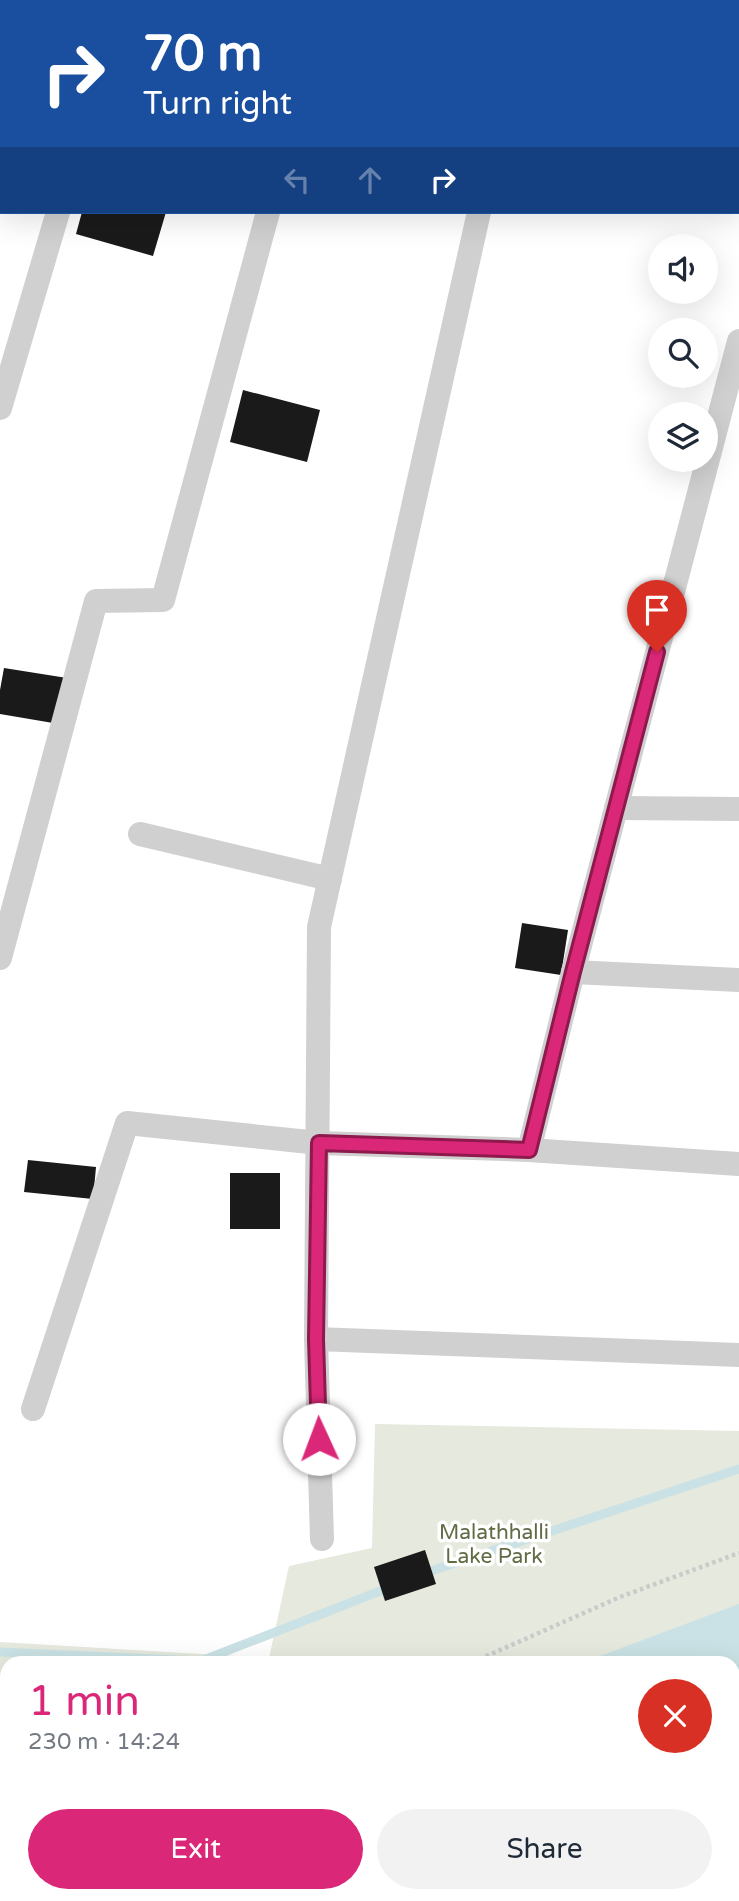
<!DOCTYPE html>
<meta charset="utf-8">
<style>
:root{--surface:#fff;--page:#f2f2f3;--text:#1f2937;--muted:#747a83;--accent:#db2777}
body{margin:0;font-family:"Varela Round",sans-serif;background:var(--page);color:var(--text);height:100vh;display:flex;flex-direction:column;font-size:26px;white-space:nowrap}
*{box-sizing:border-box;margin:0}
p{font-size:23px;color:var(--muted)}
.icon{flex:none;width:38px;height:38px;fill:none;stroke:currentColor;stroke-width:2;stroke-linecap:round;stroke-linejoin:round}
.map{position:relative;flex:1;overflow:hidden}
.sheet{position:absolute;left:0px;top:1656px;width:740px;height:247px;display:flex;flex-direction:column;background:var(--surface);border-radius:21px 21px 0 0;box-shadow:0 7px 28px #0002}
.sheet>*{flex:none}
.top-card{position:absolute;left:0px;top:0px;width:740px;height:214px;box-shadow:0 7px 28px #0002;background:#1a4fa0;color:#fff;overflow:hidden}
.buttons{position:absolute;left:648px;top:234px;display:grid;gap:14px}
.buttons a{display:grid;place-items:center;width:70px;height:70px;border-radius:50%;background:var(--surface);box-shadow:0 7px 28px #0002;font-size:35px}
.pin{position:absolute;display:grid;place-items:center;width:60px;height:60px;color:#fff;margin:-72px -30px;border-radius:50% 50% 50% 0;rotate:-45deg;box-shadow:0 0 7px #0007}
.pin .icon{rotate:45deg}
.me{position:absolute;width:77px;margin:-38px;rotate:358deg;stroke-linejoin:round;filter:drop-shadow(0 0 5px #0008)}
.turn{display:flex;align-items:center;gap:24px;height:147px;padding:0 28px;font-size:32px}
.turn .icon{width:91px;height:91px;stroke-width:2.5}
.turn b{display:block;font-size:49px;line-height:60px}
.lanes{display:flex;align-items:center;height:66px;padding:0 28px;background:#0003;justify-content:center;gap:35px;direction:ltr}
.lanes .off{opacity:.35}
.round{display:grid;place-items:center;flex:none;width:74px;height:74px;border-radius:37px;background:var(--page)}
.head{display:flex;align-items:center;justify-content:space-between;height:119px;padding:0 28px}
h1{font-size:42px;font-weight:600;line-height:52px;color:var(--accent)}
.button{display:flex;gap:14px;margin-top:auto;padding:14px 28px}
.button a{flex:1;height:80px;border-radius:42px;background:var(--accent);color:#fff;font-size:28px;font-weight:600;line-height:80px;text-align:center}
.button a+a{background:var(--page);color:var(--text)}
.map>svg:first-child{display:block}
.green{fill:#e6e9dd;fill-rule:evenodd}
.water{fill:#cae2e5}
.lines{fill:none;stroke-linecap:round;stroke-linejoin:round}
.stream{stroke:#cae2e5;stroke-width:9}
.building{fill:#1a1a1a}
.path{stroke:#cacaca;stroke-width:4.5;stroke-dasharray:3.5 3.5;stroke-linecap:butt}
.minor{stroke:#d0d0d0;stroke-width:24}
.route-casing{stroke:#8e194d;stroke-width:18}
.route{stroke:#db2777;stroke-width:12}
.labels{text-anchor:middle;dominant-baseline:central;stroke-width:7;stroke-linejoin:round;paint-order:stroke}
.park-label{font-size:21px;fill:#616b44;stroke:#fff}
</style>
<div class="map">
<svg width="739" height="1901" viewBox="0 0 739 1901">
<rect width="100%" height="100%" fill="#fff"/>
<!-- green -->
<path class="green" d="M375 1424 739 1431V1901H0V1642L269 1658 289 1566 372 1548ZM7 1662H733V1895H7Z"/>
<!-- water -->
<path class="water" d="M739 1604V1901H0V1794H7V1895H733V1662H584Z"/>
<g class="lines">
<!-- stream -->
<g class="stream">
<path d="M422 1574 739 1469"/>
<path d="M0 1652 201 1661 393 1586"/>
</g>
</g>
<!-- building -->
<g class="building">
<path d="M82 212H166L153 256 76 234Z"/>
<path d="M243 390 320 410 307 462 230 442Z"/>
<path d="M4 668 67 678 59 724 0 714V690Z"/>
<path d="M522 923 568 930 561 975 515 968Z"/>
<path d="M28 1160 96 1167 93 1199 24 1192Z"/>
<rect x="230" y="1173" width="50" height="56"/>
<path d="M425 1550 436 1584 385 1601 374 1567Z"/>
</g>
<g class="lines">
<!-- path -->
<g class="path">
<path d="M473 1662 620 1597 739 1553"/>
<path d="M0 1751H7"/>
</g>
<!-- minor -->
<g class="minor">
<path d="M45 2V0"/>
<path d="M173 2V0"/>
<path d="M332 2 333 0"/>
<path d="M553 2V0"/>
<path d="M0 29H2"/>
<path d="M0 408 58 212"/>
<path d="M616 808 739 809"/>
<path d="M140 834 330 879"/>
<path d="M0 958 96 601 163 600 268 212"/>
<path d="M573 972 739 980"/>
<path d="M529 1150 573 972 739 341"/>
<path d="M316 1339 739 1355"/>
<path d="M33 1409 127 1123 319 1143 529 1150 739 1164"/>
<path d="M322 1539 316 1339 319 927 479 212"/>
</g>
</g>
<g class="lines">
<!-- route casing -->
<g class="route-casing">
<path id="route" d="M319 1439 316 1339 319 1143 529 1150 573 972 657 652"/>
</g>
<!-- route -->
<use href="#route" class="route"/>
</g>
<g class="labels">
<!-- park labels -->
<g class="park-label">
<text x="494" y="1532">Malathhalli<tspan x="494" dy="24">Lake Park</tspan></text>
</g>
</g>
</svg>
<div class="buttons">
<a><svg class="icon" aria-label="sound" viewBox="0 0 24 24"><path d="M4 9h4l5-4v14l-5-4H4zM17 9q2 3 0 6"/></svg></a>
<a><svg class="icon" aria-label="search" viewBox="0 0 24 24"><circle cx="10" cy="10" r="6"/><path d="M15 15l6 6"/></svg></a>
<a><svg class="icon" aria-label="layers" viewBox="0 0 24 24"><path d="M12 4l9 5-9 5-9-5zM3 14l9 5 9-5"/></svg></a>
</div>
<div class="pin" style="left:657px;top:652px;background:#d93025"><svg class="icon" aria-label="arrive" viewBox="0 0 24 24"><path d="M6 21V4h12l-3 4 3 4H6"/></svg></div>
<svg class="me" style="left:319px;top:1439px" viewBox="-20 -20 40 40"><circle r="19" fill="#fff"/><path d="M0-13L10 11 0 6-10 11z" fill="#db2777"/></svg>
<div class="top-card">
<div class="turn"><svg class="icon" aria-label="right" viewBox="0 0 24 24"><path d="M7 20v-9h11M14 6l5 5-5 5"/></svg><div><b>70 m</b>Turn right</div></div>
<div class="lanes"><svg class="icon off" aria-label="left" viewBox="0 0 24 24"><path d="M17 20v-9H6M10 6l-5 5 5 5"/></svg><svg class="icon off" aria-label="ahead" viewBox="0 0 24 24"><path d="M12 20V5M6 11l6-6 6 6"/></svg><svg class="icon" aria-label="right" viewBox="0 0 24 24"><path d="M7 20v-9h11M14 6l5 5-5 5"/></svg></div>
</div>
<section class="sheet">
<div class="head"><div><h1>1 min</h1><p>230 m · 14:24</p></div><a class="round" style="background:#d93025;color:#fff"><svg class="icon" aria-label="close" viewBox="0 0 24 24"><path d="M6 6l12 12M18 6L6 18"/></svg></a></div>
<div class="button"><a>Exit</a><a>Share</a></div>
</section>
</div>
